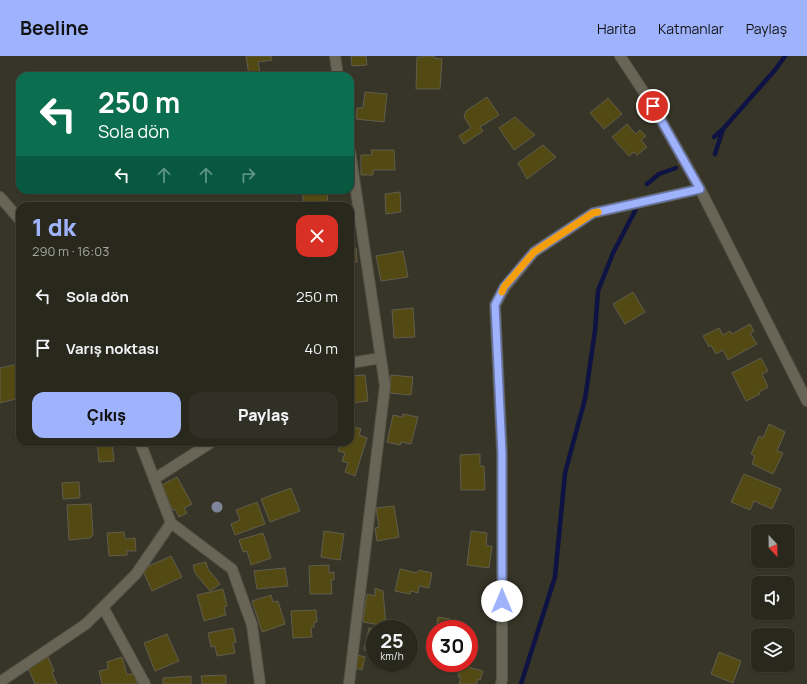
<!DOCTYPE html>
<html lang="tr">
<meta charset="utf-8">
<style>
:root{--surface:#29281d;--page:#313026;--text:#f1f3f6;--muted:#a5a6a4;--line:#45443b;--accent:#9fb3fd}
body{margin:0;font-family:Manrope,sans-serif;background:var(--page);color:var(--text);height:100vh;display:flex;flex-direction:column;font-size:15px;white-space:nowrap}
*{box-sizing:border-box;margin:0}
p{font-size:13px;color:var(--muted)}
.icon{flex:none;width:22px;height:22px;fill:none;stroke:currentColor;stroke-width:2;stroke-linecap:round;stroke-linejoin:round}
.map{position:relative;flex:1;overflow:hidden}
.side{position:absolute;left:16px;top:146px;width:338px;height:244px;display:flex;flex-direction:column;background:var(--surface);border-radius:12px;box-shadow:0 1px 3px #0004,0 0 0 1px var(--line)}
.side>*{flex:none}
.banner{position:absolute;left:16px;top:16px;width:338px;height:122px;border-radius:12px;box-shadow:0 1px 3px #0004,0 0 0 1px var(--line);background:#0b6e4f;color:#fff;overflow:hidden}
.needle{width:26px;rotate:158deg}
.buttons{position:absolute;left:751px;top:468px;display:grid;gap:8px}
.buttons a{display:grid;place-items:center;width:44px;height:44px;border-radius:8px;background:var(--surface);box-shadow:0 1px 3px #0004,0 0 0 1px var(--line);font-size:20px}
.speed{position:absolute;left:366px;top:564px;display:flex;gap:8px;font-size:20px;font-weight:700;text-align:center}
.speed>*{display:grid;place-content:center;width:52px;height:52px;border-radius:50%;background:var(--surface);box-shadow:0 1px 3px #0004,0 0 0 1px var(--line);line-height:1}
.speed small{font-size:10px;font-weight:400}
.speed .limit{border:6px solid #d22;background:#fff;color:#111}
.pin{position:absolute;display:grid;place-items:center;width:34px;height:34px;color:#fff;margin:-17px;border:2px solid #fff;border-radius:50%;box-shadow:0 1px 4px #0007}
.me{position:absolute;width:44px;margin:-22px;rotate:0deg;stroke-linejoin:round;filter:drop-shadow(0 0 3px #0008)}
.turn{display:flex;align-items:center;gap:14px;height:84px;padding:0 16px;font-size:18px}
.turn .icon{width:52px;height:52px;stroke-width:2.5}
.turn b{display:block;font-size:28px;line-height:34px}
.lanes{display:flex;align-items:center;height:38px;padding:0 16px;background:#0003;justify-content:center;gap:20px;direction:ltr}
.lanes .off{opacity:.35}
.round{display:grid;place-items:center;flex:none;width:42px;height:42px;border-radius:12px;background:var(--page)}
.head{display:flex;align-items:center;justify-content:space-between;height:68px;padding:0 16px}
h1{font-size:24px;font-weight:800;line-height:30px;color:var(--accent)}
.cta{display:flex;gap:8px;margin-top:auto;padding:8px 16px}
.cta a{flex:1;height:46px;border-radius:12px;background:var(--accent);color:#111;font-size:16px;font-weight:800;line-height:46px;text-align:center}
.cta a+a{background:var(--page);color:var(--text)}
ul{padding:0;list-style:none}
li{display:flex;align-items:center;gap:12px;height:52px;padding:0 16px}
li div{flex:1}
li b{display:block;font-size:15px}
li em{font-style:normal}
header{display:flex;align-items:center;gap:24px;box-sizing:border-box;height:56px;padding:0 20px;background:var(--accent);color:#111}
header strong{font-size:19px}
nav{display:flex;gap:22px;margin-inline-start:auto;font-size:14px}
.map>svg:first-child{display:block}
.lines{fill:none;stroke-linecap:round;stroke-linejoin:round}
.stream{stroke:#0e1344;stroke-width:4.5}
.building{fill:#534913;stroke:#605d4e}
.minor-casing{stroke:#555348;stroke-width:12}
.minor{stroke:#686556;stroke-width:10}
.tree{fill:#7e859a}
.route-casing{stroke:#6774a4;stroke-width:10}
.route{stroke:#9fb3fd;stroke-width:7}
.slow{stroke:#f59e0b;stroke-width:7}
</style>
<header>
<strong>Beeline</strong>
<nav><a>Harita</a><a>Katmanlar</a><a>Paylaş</a></nav>
</header>
<div class="map">
<svg width="807" height="628" viewBox="0 0 807 628">
<rect width="100%" height="100%" fill="#373527"/>
<g class="lines">
<!-- stream -->
<g class="stream">
<path d="M714 81 722 74"/>
<path d="M715 98 723 73 775 14 785 0"/>
<path d="M647 128 659 118 676 112"/>
<path d="M521 628 555 521 565 417 585 343 595 275 598 235 613 197 636 153"/>
</g>
</g>
<!-- building -->
<g class="building">
<path d="M246 0H271L272 4 258 6 260 17 249 19Z"/>
<path d="M351 0H366L367 9 352 10Z"/>
<path d="M423 0H434V2L442 3 440 33H416L417 1H423Z"/>
<path d="M365 36 387 38 384 66 356 63 357 52H363Z"/>
<path d="M487 41 499 59 480 71 483 75 464 88 459 80 471 72 464 61 466 55Z"/>
<path d="M608 42 622 58 604 73 590 57Z"/>
<path d="M515 61 535 79 514 94 499 72Z"/>
<path d="M627 68 636 78 640 74 646 80 641 84 647 91 637 99 634 96 629 100 612 81Z"/>
<path d="M543 89 556 101 527 123 518 107Z"/>
<path d="M371 94H394L395 114H373V119H361V99H372Z"/>
<path d="M302 134H327L328 150H304Z"/>
<path d="M400 136 401 156 386 158 385 138Z"/>
<path d="M356 192 357 206 350 207V193Z"/>
<path d="M403 195 408 221 381 225 376 200Z"/>
<path d="M633 236 645 256 625 268 613 248Z"/>
<path d="M413 252 415 281 394 282 392 254Z"/>
<path d="M750 268 754 275 750 277 757 288 728 304 723 294 716 298 711 289 709 291 703 280 719 272 723 279 730 275 732 278Z"/>
<path d="M761 302 768 315 762 318 768 331 759 336 760 338 746 345 732 317Z"/>
<path d="M18 308 20 320 15 321 20 342 0 347V312Z"/>
<path d="M365 319 368 345 350 347V320Z"/>
<path d="M391 319 413 321 411 339 389 337Z"/>
<path d="M403 358 418 361 411 388 401 386 400 389 387 386 393 359 402 361Z"/>
<path d="M769 368 785 376 777 395 783 397 773 418 752 408 755 400 751 398 759 380 763 382Z"/>
<path d="M350 370 361 373 359 379 367 382 355 420 345 416 348 407 342 405 345 397 338 395 341 386H350Z"/>
<path d="M97 386H112L114 405 99 406Z"/>
<path d="M273 386H295L274 390Z"/>
<path d="M480 398V410H484L485 434H461L460 399Z"/>
<path d="M744 418 781 433 772 453 754 445 750 454 731 446Z"/>
<path d="M177 421 192 448 184 452 187 457 179 461 175 453 173 454 160 430Z"/>
<path d="M79 426 80 442 63 443 62 427Z"/>
<path d="M291 432 300 455 270 466 261 443Z"/>
<path d="M257 446 265 468 235 479 231 468 240 464 236 454Z"/>
<path d="M91 448 93 479 90 482 69 484 67 449Z"/>
<path d="M394 450 399 481 377 485 375 472 379 471 376 452Z"/>
<path d="M324 475 344 478 340 504 321 501Z"/>
<path d="M471 475 487 477 486 490H492L489 512 467 509Z"/>
<path d="M124 476 125 483 135 482 136 495H127V499L109 500 107 477Z"/>
<path d="M263 477 271 502 251 509 247 495 243 496 239 484Z"/>
<path d="M171 500 182 521 152 535 142 513Z"/>
<path d="M206 506 208 513 220 528 210 535 195 517 193 509Z"/>
<path d="M329 509V517L334 516V524H331L332 538H310L309 510Z"/>
<path d="M285 512 288 530 257 533 254 515Z"/>
<path d="M400 513 417 517 419 514 432 517 429 532 419 530 418 537 411 535 410 538 395 535Z"/>
<path d="M375 532 383 535 386 570 363 566 367 538 375 540Z"/>
<path d="M223 533 227 550 224 551 226 559 204 565 197 539Z"/>
<path d="M271 539 273 546 278 545 285 568 262 576 252 545Z"/>
<path d="M316 554 317 566H314V571H311L312 581 293 582 291 555Z"/>
<path d="M438 561 450 563 448 573H436Z"/>
<path d="M233 572 236 586 233 587 235 597 217 600 215 590 211 591 208 577Z"/>
<path d="M369 572 376 573H375V597L364 594Z"/>
<path d="M167 578 179 605 155 615 144 587Z"/>
<path d="M719 596 741 605 733 627 711 618Z"/>
<path d="M357 599 365 601 362 614 354 612Z"/>
<path d="M48 601 54 615 52 616 57 628H35L27 610Z"/>
<path d="M122 601 127 619 134 617 137 628H102L99 615 108 613 107 606Z"/>
<path d="M461 609 483 615 480 624 478 623 476 628H459L461 621H458Z"/>
<path d="M226 619V628H202L201 620Z"/>
<path d="M191 620V628H163V622Z"/>
</g>
<g class="lines">
<!-- minor casing -->
<g class="minor-casing">
<g id="minor">
<path d="M335 0 338 20"/>
<path d="M620 0 653 50 700 133 807 345"/>
<path d="M0 141 20 164"/>
<path d="M350 307 381 302"/>
<path d="M140 386 171 467 232 513 252 569 260 628"/>
<path d="M154 423 212 386"/>
<path d="M103 551 145 628"/>
<path d="M0 626 86 568 136 518 171 467"/>
<path d="M349 628 385 330 350 95"/>
<path d="M501 628 502 624V397L495 249 505 231 534 196 593 157 700 133"/>
</g>
</g>
<!-- minor -->
<use href="#minor" class="minor"/>
</g>
<!-- trees -->
<circle class="tree" cx="217" cy="451" r="5.5"/>
<g class="lines">
<!-- route casing -->
<g class="route-casing">
<path id="route" d="M502 545V397L495 249 504 231 534 196 593 157 700 133 653 50"/>
</g>
<!-- route -->
<use href="#route" class="route"/>
<!-- slow -->
<path class="slow" d="M502 236 504 231 534 196 593 157 598 156"/>
</g>
</svg>
<div class="buttons">
<a><svg class="needle" viewBox="-14 -14 28 28"><path d="M0-13l5 13h-10z" fill="#e53935"/><path d="M0 13l5-13h-10z" fill="#a5a6a4"/></svg></a>
<a><svg class="icon" aria-label="sound" viewBox="0 0 24 24"><path d="M4 9h4l5-4v14l-5-4H4zM17 9q2 3 0 6"/></svg></a>
<a><svg class="icon" aria-label="layers" viewBox="0 0 24 24"><path d="M12 4l9 5-9 5-9-5zM3 14l9 5 9-5"/></svg></a>
</div>
<div class="speed"><div>25<small>km/h</small></div><div class="limit">30</div></div>
<div class="pin" style="left:653px;top:50px;background:#d93025"><svg class="icon" aria-label="arrive" viewBox="0 0 24 24"><path d="M6 21V4h12l-3 4 3 4H6"/></svg></div>
<svg class="me" style="left:502px;top:545px" viewBox="-20 -20 40 40"><circle r="19" fill="#fff"/><path d="M0-13L10 11 0 6-10 11z" fill="#9fb3fd"/></svg>
<div class="banner">
<div class="turn"><svg class="icon" aria-label="left" viewBox="0 0 24 24"><path d="M17 20v-9H6M10 6l-5 5 5 5"/></svg><div><b>250 m</b>Sola dön</div></div>
<div class="lanes"><svg class="icon" aria-label="left" viewBox="0 0 24 24"><path d="M17 20v-9H6M10 6l-5 5 5 5"/></svg><svg class="icon off" aria-label="ahead" viewBox="0 0 24 24"><path d="M12 20V5M6 11l6-6 6 6"/></svg><svg class="icon off" aria-label="ahead" viewBox="0 0 24 24"><path d="M12 20V5M6 11l6-6 6 6"/></svg><svg class="icon off" aria-label="right" viewBox="0 0 24 24"><path d="M7 20v-9h11M14 6l5 5-5 5"/></svg></div>
</div>
<section class="side">
<div class="head"><div><h1>1 dk</h1><p>290 m · 16:03</p></div><a class="round" style="background:#d93025;color:#fff"><svg class="icon" aria-label="close" viewBox="0 0 24 24"><path d="M6 6l12 12M18 6L6 18"/></svg></a></div>
<ul>
<li><svg class="icon" aria-label="left" viewBox="0 0 24 24"><path d="M17 20v-9H6M10 6l-5 5 5 5"/></svg><div><b>Sola dön</b></div><em>250 m</em></li>
<li><svg class="icon" aria-label="arrive" viewBox="0 0 24 24"><path d="M6 21V4h12l-3 4 3 4H6"/></svg><div><b>Varış noktası</b></div><em>40 m</em></li>
</ul>
<div class="cta"><a>Çıkış</a><a>Paylaş</a></div>
</section>
</div>
